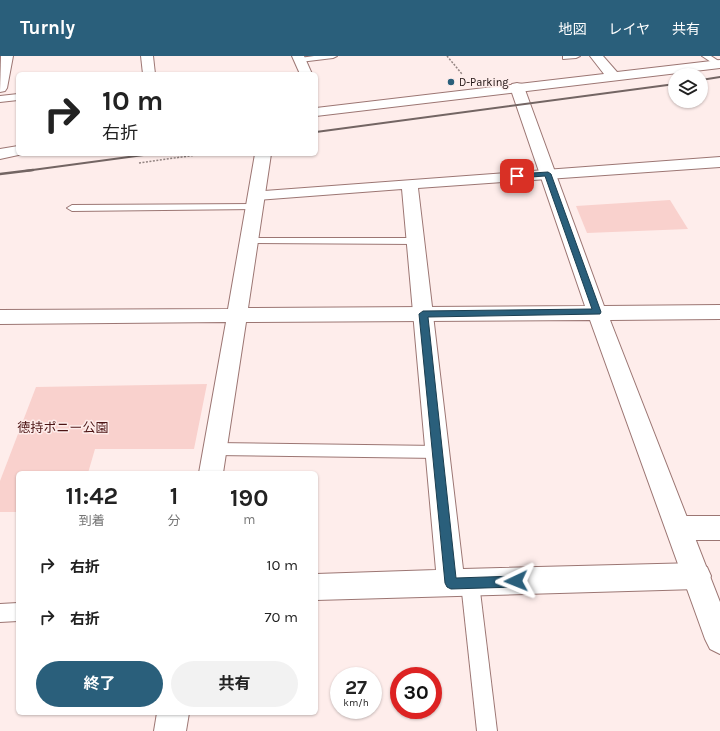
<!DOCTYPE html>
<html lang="ja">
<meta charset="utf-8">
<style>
:root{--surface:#fff;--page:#f2f2f2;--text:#222;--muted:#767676;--accent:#2a5f7b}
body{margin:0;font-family:Karla,"Noto Sans JP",sans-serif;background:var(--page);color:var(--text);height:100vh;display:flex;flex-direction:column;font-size:15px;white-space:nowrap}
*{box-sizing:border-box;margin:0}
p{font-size:13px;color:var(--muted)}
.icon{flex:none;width:22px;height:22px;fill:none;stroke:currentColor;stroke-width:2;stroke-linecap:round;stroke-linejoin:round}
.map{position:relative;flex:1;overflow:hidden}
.panel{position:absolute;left:16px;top:415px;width:302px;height:244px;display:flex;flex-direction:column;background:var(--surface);border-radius:6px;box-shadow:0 1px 3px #0004}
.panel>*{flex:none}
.hud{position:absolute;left:16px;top:16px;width:302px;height:84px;border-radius:6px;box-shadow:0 1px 3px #0004;background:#fff;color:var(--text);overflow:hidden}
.controls{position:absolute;left:668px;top:12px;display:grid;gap:8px}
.controls a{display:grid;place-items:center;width:40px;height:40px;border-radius:50%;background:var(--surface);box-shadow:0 1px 3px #0004;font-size:20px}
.speed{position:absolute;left:330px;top:611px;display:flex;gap:8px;font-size:20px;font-weight:700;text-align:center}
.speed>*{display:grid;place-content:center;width:52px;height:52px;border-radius:50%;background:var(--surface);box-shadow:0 1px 3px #0004;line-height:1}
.speed small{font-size:10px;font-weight:400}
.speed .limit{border:6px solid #d22;background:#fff;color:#111}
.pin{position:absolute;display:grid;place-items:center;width:34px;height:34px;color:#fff;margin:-17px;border-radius:8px;box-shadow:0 2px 6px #0006}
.me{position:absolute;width:44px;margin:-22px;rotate:268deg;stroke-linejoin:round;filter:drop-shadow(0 0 3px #0008)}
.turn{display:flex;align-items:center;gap:14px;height:84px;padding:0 20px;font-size:18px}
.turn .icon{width:52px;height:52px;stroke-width:2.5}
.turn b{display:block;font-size:28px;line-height:34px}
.eta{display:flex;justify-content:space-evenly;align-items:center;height:68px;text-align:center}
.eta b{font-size:24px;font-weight:700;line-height:28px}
.primary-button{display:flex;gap:8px;margin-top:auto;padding:8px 20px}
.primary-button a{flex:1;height:46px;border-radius:24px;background:var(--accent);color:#fff;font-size:16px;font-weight:700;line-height:46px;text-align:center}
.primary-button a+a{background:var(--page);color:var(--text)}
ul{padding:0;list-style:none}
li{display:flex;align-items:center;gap:12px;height:52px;padding:0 20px}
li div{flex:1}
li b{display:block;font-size:15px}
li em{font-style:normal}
header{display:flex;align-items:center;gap:24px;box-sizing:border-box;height:56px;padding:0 20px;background:var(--accent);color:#fff}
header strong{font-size:19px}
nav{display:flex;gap:22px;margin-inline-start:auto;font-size:14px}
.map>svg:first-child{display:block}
.green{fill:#f9d1cd}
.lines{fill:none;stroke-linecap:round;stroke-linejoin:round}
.service-casing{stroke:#9c7673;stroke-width:2}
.minor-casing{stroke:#9c7673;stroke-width:2}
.tertiary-casing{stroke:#9c7673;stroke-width:2}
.path{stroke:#938482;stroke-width:1.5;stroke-dasharray:2 1.5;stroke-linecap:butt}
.service{fill:#fff;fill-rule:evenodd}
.minor{fill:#fff;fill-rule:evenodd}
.tertiary{fill:#fff;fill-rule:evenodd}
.rail-far1{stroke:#736563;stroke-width:2}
.rail{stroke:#736563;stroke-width:2.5}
.route{fill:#2a5f7b;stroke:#1b3e50}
.poi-dot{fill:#2a5f7b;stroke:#feedeb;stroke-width:1.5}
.labels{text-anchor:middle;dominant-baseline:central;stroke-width:3;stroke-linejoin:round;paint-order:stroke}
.far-poi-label{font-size:11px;fill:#190c0b;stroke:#feedeb;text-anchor:start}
.park-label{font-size:13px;fill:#4c1414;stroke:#feedeb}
</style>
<header>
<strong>Turnly</strong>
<nav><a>地図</a><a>レイヤ</a><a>共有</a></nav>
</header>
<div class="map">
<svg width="720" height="675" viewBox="0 0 720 675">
<rect width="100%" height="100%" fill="#feedeb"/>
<!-- green -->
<g class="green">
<path d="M670 144 688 173 587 177 576 150Z"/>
<path d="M207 328 194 393H95L88 417H18V456H0V425L36 331Z"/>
</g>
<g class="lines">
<!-- service casing -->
<g class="service-casing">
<g id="service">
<path d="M314 0H337L333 2 300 6 296 4 300 2Z"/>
<path d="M563 0H580L576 2 563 3Z"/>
<path d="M702 0H711L720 6V12Z"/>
<path d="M18 38V44L0 46V40Z"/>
<path d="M255 148 260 151 259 153 72 155 67 152 72 149Z"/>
<path d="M249 182H415L421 185 415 188 245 187 243 185Z"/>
<path d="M215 387 438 390 443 392 446 396 443 400 438 402 215 399 210 397 207 393 210 389Z"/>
<path d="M470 519 476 521 479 527 497 675H477L461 527 464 521Z"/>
<path d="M18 547V565L0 566V548Z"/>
</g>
</g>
<!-- minor casing -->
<g class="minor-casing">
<g id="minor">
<path d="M1 0H13L7 32 5 35 0 36Z"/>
<path d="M141 0H153L155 18H143Z"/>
<path d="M292 0H304L312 18H300Z"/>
<path d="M590 0H603L617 16 720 4V12L316 60V52L604 18Z"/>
<path d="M18 90V98H23L0 103V93Z"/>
<path d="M720 101V111L418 132 463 513 697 507 707 511 711 520 707 529 697 533 316 544V518L436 514 402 133 257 144 251 142 249 139 251 136Z"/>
<path d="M680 460H720V484H680L671 480 667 472 671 464Z"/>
</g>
</g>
<!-- tertiary casing -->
<g class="tertiary-casing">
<g id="tertiary">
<path d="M517 27 522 28 524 31 604 250 720 249V263L610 264 720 546V598L710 593 705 583 590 264 246 266 223 417H199L226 266 0 268V254L228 253 255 98H271L248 252 585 250 510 31 512 28Z"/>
<path d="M157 657H189L186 675H154Z"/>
</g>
</g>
<!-- path -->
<g class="path">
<path d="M447 0 462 18"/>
<path d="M139 107 203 98"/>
</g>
<!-- service -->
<use href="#service" class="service"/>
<!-- minor -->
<use href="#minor" class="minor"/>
<!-- tertiary -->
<use href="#tertiary" class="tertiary"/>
<!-- rail-far1 -->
<g class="rail-far1">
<path d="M701 24 720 21"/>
<path d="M316 76 675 28"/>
<path d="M25 115 151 98"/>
</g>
<!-- rail -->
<path class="rail" d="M0 118 33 114"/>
</g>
<!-- route -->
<path class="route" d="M548 116 551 118 601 256 600 258 428 261 456 522 516 520 520 521 521 525 520 529 516 531 451 533 447 531 445 527 419 258 423 255 592 253 545 120 517 122 514 120 517 118Z"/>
<!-- markers -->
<circle class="poi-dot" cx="451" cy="26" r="4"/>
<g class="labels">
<!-- far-poi labels -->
<g class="far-poi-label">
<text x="459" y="26">D-Parking</text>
</g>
<!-- park labels -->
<g class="park-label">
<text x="63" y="371">徳持ポニー公園</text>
</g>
</g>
</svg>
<div class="controls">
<a><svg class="icon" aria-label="layers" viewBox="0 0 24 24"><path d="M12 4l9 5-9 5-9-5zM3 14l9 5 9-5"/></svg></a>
</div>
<div class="speed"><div>27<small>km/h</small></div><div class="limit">30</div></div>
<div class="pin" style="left:517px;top:120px;background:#d93025"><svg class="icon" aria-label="arrive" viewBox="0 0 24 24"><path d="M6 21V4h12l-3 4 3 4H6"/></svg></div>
<svg class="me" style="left:516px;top:525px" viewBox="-20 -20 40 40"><path d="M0-17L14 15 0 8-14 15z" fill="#2a5f7b" stroke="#fff" stroke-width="4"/></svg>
<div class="hud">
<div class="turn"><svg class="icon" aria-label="right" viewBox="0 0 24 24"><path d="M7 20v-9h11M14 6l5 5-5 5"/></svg><div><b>10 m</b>右折</div></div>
</div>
<section class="panel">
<div class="eta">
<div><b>11:42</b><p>到着</p></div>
<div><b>1</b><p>分</p></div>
<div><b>190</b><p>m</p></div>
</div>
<ul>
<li><svg class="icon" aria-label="right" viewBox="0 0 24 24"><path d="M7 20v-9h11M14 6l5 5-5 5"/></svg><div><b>右折</b></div><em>10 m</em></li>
<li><svg class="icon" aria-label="right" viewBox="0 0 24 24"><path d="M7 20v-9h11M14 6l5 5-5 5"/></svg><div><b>右折</b></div><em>70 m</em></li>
</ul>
<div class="primary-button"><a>終了</a><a>共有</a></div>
</section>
</div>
